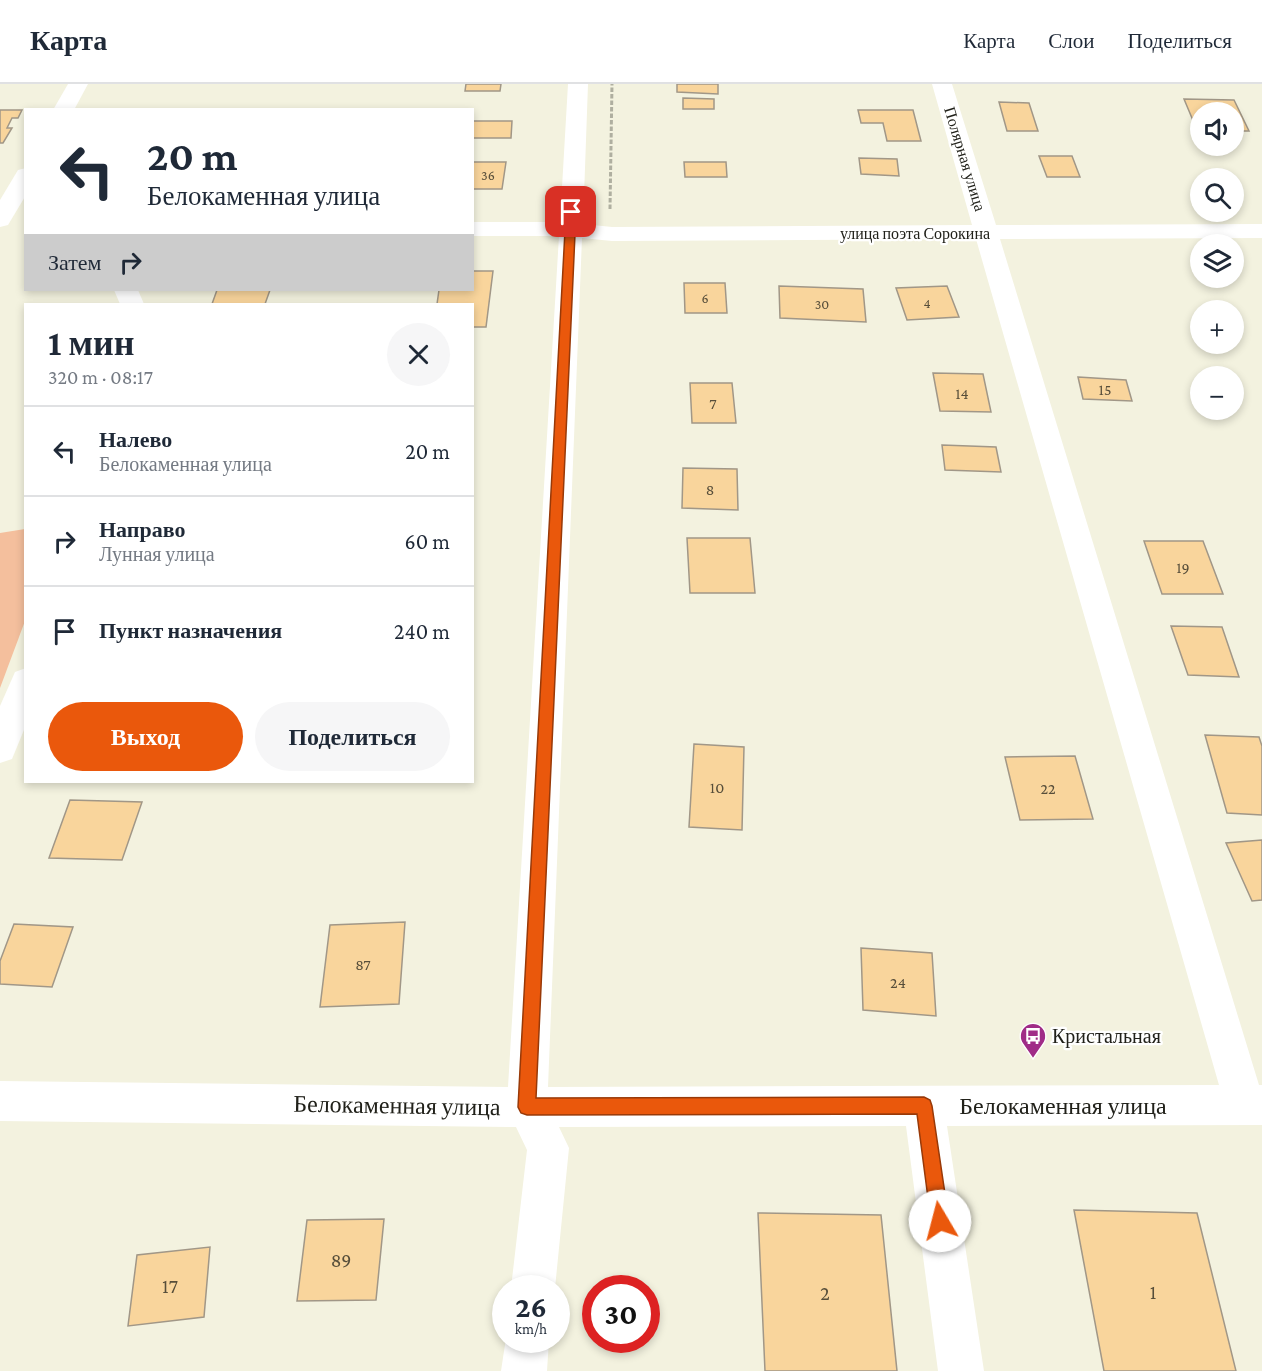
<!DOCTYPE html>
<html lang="ru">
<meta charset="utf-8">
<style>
:root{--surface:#fff;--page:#f6f6f7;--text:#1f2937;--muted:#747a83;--line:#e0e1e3;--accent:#ea580c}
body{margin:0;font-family:"Crimson Pro",serif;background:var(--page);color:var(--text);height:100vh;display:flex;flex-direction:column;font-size:22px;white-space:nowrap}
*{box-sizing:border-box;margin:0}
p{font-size:20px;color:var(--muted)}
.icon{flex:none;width:33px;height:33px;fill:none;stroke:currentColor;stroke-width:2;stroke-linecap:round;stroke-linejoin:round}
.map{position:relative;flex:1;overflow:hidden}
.side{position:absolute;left:24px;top:219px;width:450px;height:480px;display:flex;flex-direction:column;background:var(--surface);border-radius:0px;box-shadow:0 3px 9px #0003}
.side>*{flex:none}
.top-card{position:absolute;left:24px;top:24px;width:450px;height:183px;border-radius:0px;box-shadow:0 3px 9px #0003;background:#fff;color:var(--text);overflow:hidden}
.buttons{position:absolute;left:1190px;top:18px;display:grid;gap:12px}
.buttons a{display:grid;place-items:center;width:54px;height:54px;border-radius:50%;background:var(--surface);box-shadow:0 3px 9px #0003;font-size:30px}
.speed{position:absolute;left:492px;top:1191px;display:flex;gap:12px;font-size:30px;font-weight:700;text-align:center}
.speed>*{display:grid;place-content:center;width:78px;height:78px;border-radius:50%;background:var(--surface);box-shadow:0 3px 9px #0003;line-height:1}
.speed small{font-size:15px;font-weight:400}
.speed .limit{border:9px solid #d22;background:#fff;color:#111}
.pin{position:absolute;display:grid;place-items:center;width:51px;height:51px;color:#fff;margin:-26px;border-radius:12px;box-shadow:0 3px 9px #0006}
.me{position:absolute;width:66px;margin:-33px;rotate:352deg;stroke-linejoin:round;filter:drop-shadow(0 0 4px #0008)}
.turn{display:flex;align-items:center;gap:21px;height:126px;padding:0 24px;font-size:27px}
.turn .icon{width:78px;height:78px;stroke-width:2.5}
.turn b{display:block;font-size:42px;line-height:51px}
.then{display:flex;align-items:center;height:57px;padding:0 24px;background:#0003;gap:12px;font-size:22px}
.round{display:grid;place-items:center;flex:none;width:63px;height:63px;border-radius:32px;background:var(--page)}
.head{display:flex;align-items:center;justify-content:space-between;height:102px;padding:0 24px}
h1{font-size:36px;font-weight:700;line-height:45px}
.button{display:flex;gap:12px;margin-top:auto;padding:12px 24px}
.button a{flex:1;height:69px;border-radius:36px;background:var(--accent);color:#fff;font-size:24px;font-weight:700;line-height:69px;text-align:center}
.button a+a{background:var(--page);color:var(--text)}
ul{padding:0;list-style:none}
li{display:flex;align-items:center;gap:18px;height:90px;padding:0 24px;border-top:2px solid var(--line)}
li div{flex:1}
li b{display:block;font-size:22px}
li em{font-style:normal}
header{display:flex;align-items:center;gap:36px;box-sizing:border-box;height:84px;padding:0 30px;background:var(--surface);border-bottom:2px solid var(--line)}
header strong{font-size:28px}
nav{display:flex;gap:33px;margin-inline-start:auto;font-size:21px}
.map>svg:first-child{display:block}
.green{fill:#f4bf9d}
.building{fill:#f9d59c;stroke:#a19787;stroke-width:1.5}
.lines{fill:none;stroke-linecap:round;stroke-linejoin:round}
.path{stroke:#afafa0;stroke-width:3;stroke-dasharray:4.5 2;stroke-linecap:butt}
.minor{fill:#fff;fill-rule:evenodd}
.route{fill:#ea580c;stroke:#983908;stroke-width:1.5}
.labels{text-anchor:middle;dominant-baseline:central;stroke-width:4.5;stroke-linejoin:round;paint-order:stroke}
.far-number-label{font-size:14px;fill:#574e3a}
.far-street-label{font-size:16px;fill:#21211a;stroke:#fff}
.number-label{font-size:16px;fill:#574e3a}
.poi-label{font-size:20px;fill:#21211a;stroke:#fff;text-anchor:start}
.near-number-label{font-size:20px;fill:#574e3a}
.near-street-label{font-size:24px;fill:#21211a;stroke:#fff}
</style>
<header>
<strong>Карта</strong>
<nav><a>Карта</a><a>Слои</a><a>Поделиться</a></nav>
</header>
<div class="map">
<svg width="1262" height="1287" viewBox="0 0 1262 1287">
<rect width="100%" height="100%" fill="#f3f2df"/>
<!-- green -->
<path class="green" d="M25 445V537L0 604V449Z"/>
<!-- building -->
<g class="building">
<path d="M466 0H501L500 7H465Z"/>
<path d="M677 0H718V10L677 8Z"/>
<path d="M683 14 714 15V25H683Z"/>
<path d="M1184 15 1234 16 1249 47H1233V28H1200V46H1197Z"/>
<path d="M999 18 1029 19 1038 47H1007Z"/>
<path d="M0 26H22L18 34H12L7 44H12L3 59H0Z"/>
<path d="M858 26H913L921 57H887L883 39H861Z"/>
<path d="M472 37H512L511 54H472Z"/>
<path d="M1039 72H1072L1080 93H1047Z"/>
<path d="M859 74 897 75 899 92 861 90Z"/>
<path d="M472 78H506L502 105H472Z"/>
<path d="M684 78H726L727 93H685Z"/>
<path d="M472 187H493L486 243H472V220H437L439 206H472Z"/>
<path d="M684 199H725L727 229H685Z"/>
<path d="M779 202 863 205 866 238 780 234Z"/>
<path d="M947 202 959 233 907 236 896 204Z"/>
<path d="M217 206H270L265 220H212Z"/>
<path d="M933 289 983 290 991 328 940 327Z"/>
<path d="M1078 293 1126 296 1132 317 1083 315Z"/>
<path d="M690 299H732L736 339H692Z"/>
<path d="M942 361 996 363 1001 388 945 386Z"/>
<path d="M683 384 737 385 738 426 682 424Z"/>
<path d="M687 454H750L755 509H690Z"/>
<path d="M1144 457H1203L1223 510H1162Z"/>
<path d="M1171 542 1222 543 1239 593 1188 591Z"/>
<path d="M1205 651 1259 653 1262 662V731L1227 729Z"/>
<path d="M694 660 744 663 742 746 689 743Z"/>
<path d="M1075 672 1093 735 1020 736 1005 673Z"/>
<path d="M70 716 142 718 122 776 49 774Z"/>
<path d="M1262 756V816L1252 817 1226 759Z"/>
<path d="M405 838 399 920 320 923 330 841Z"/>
<path d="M14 840 73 843 52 903 0 900V877Z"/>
<path d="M861 864 932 869 936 932 863 926Z"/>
<path d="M1074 1126 1197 1129 1236 1287H1104Z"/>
<path d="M758 1129 881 1131 897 1287H765Z"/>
<path d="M384 1135 376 1216 297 1217 307 1136Z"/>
<path d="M210 1163 204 1233 128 1242 137 1171Z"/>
</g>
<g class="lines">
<!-- path -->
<path class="path" d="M610 125 612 0"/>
<!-- minor -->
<g class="minor">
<path d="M68 0H88L74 26H53Z"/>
<path d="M568 0H588L583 140 612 143 972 141 932 0H952L996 141 1262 140V154L1000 155 1259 1001H1262V1041L947 1042 984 1287H938L906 1042 559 1043 569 1064 555 1204H511L527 1066 516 1043 0 1037V997L508 1003 559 152H472V138H560ZM582 154 612 157 976 155 1219 1001 548 1003Z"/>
<path d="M26 84V111L8 141 0 143V116L18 86Z"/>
<path d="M114 206H138L144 220H120Z"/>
<path d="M26 584V641L12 675 0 679V622L15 588Z"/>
<path d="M506 1254 549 1256 547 1287H501Z"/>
</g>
</g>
<!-- route -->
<path class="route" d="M571 125 576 128 536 1014 924 1013 930 1016 932 1022 949 1137 946 1143 940 1146 934 1143 931 1137 917 1030 527 1031 521 1029 518 1023 566 128Z"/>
<!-- icons -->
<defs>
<g id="bus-pin" transform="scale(1.35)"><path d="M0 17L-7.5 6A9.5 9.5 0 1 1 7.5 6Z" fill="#a02c87" stroke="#fff"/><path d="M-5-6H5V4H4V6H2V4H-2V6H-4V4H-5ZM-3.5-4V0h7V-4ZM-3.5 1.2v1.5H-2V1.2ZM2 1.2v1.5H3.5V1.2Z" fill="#fff"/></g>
</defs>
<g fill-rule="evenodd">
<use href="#bus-pin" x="1033" y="952"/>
</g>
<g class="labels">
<!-- far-number labels -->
<g class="far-number-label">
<text x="488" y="91">36</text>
<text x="705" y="214">6</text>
<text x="927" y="219">4</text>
<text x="822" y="220">30</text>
</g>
<!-- far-street labels -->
<g class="far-street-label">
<text transform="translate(965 75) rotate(73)">Полярная улица</text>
<text x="915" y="149">улица поэта Сорокина</text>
</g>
<!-- number labels -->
<g class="number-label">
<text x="1105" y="305">15</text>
<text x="962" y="309">14</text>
<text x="713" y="319">7</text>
<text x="710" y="405">8</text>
<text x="1183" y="483">19</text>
<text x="717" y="703">10</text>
<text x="1048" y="704">22</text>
<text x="363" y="880">87</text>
<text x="898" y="898">24</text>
</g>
<!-- poi labels -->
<g class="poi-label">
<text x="1052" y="952">Кристальная</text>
</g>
<!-- near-number labels -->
<g class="near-number-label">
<text x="341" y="1176">89</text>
<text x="170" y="1202">17</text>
<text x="1153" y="1208">1</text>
<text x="825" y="1209">2</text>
</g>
<!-- near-street labels -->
<g class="near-street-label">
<text transform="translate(397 1021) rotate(1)">Белокаменная улица</text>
<text x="1063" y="1021">Белокаменная улица</text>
</g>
</g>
</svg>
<div class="buttons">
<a><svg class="icon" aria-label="sound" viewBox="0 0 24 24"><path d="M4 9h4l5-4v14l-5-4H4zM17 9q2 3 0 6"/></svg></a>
<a><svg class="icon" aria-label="search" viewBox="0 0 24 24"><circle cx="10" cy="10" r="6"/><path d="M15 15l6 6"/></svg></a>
<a><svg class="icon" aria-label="layers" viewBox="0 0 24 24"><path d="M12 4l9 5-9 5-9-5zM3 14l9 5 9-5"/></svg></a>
<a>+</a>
<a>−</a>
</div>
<div class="speed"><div>26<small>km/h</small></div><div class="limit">30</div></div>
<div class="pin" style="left:571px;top:128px;background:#d93025"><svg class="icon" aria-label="arrive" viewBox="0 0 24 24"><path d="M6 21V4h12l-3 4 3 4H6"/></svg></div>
<svg class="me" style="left:940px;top:1137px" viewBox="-20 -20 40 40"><circle r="19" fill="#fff"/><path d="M0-13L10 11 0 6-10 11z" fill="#ea580c"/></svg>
<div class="top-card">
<div class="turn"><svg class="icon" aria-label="left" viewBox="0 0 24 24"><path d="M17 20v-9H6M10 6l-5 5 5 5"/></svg><div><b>20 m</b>Белокаменная улица</div></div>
<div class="then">Затем<svg class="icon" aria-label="right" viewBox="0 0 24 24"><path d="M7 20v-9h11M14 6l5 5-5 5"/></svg></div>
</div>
<section class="side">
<div class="head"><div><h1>1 мин</h1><p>320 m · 08:17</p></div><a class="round"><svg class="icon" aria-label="close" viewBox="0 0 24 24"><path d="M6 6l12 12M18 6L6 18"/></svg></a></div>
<ul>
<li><svg class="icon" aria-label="left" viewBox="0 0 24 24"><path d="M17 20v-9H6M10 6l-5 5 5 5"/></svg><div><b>Налево</b><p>Белокаменная улица</p></div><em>20 m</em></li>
<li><svg class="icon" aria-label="right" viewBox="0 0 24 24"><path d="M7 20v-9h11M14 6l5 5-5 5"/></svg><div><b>Направо</b><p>Лунная улица</p></div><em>60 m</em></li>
<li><svg class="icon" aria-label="arrive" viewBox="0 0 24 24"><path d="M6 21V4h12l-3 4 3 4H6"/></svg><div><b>Пункт назначения</b></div><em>240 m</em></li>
</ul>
<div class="button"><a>Выход</a><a>Поделиться</a></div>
</section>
</div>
